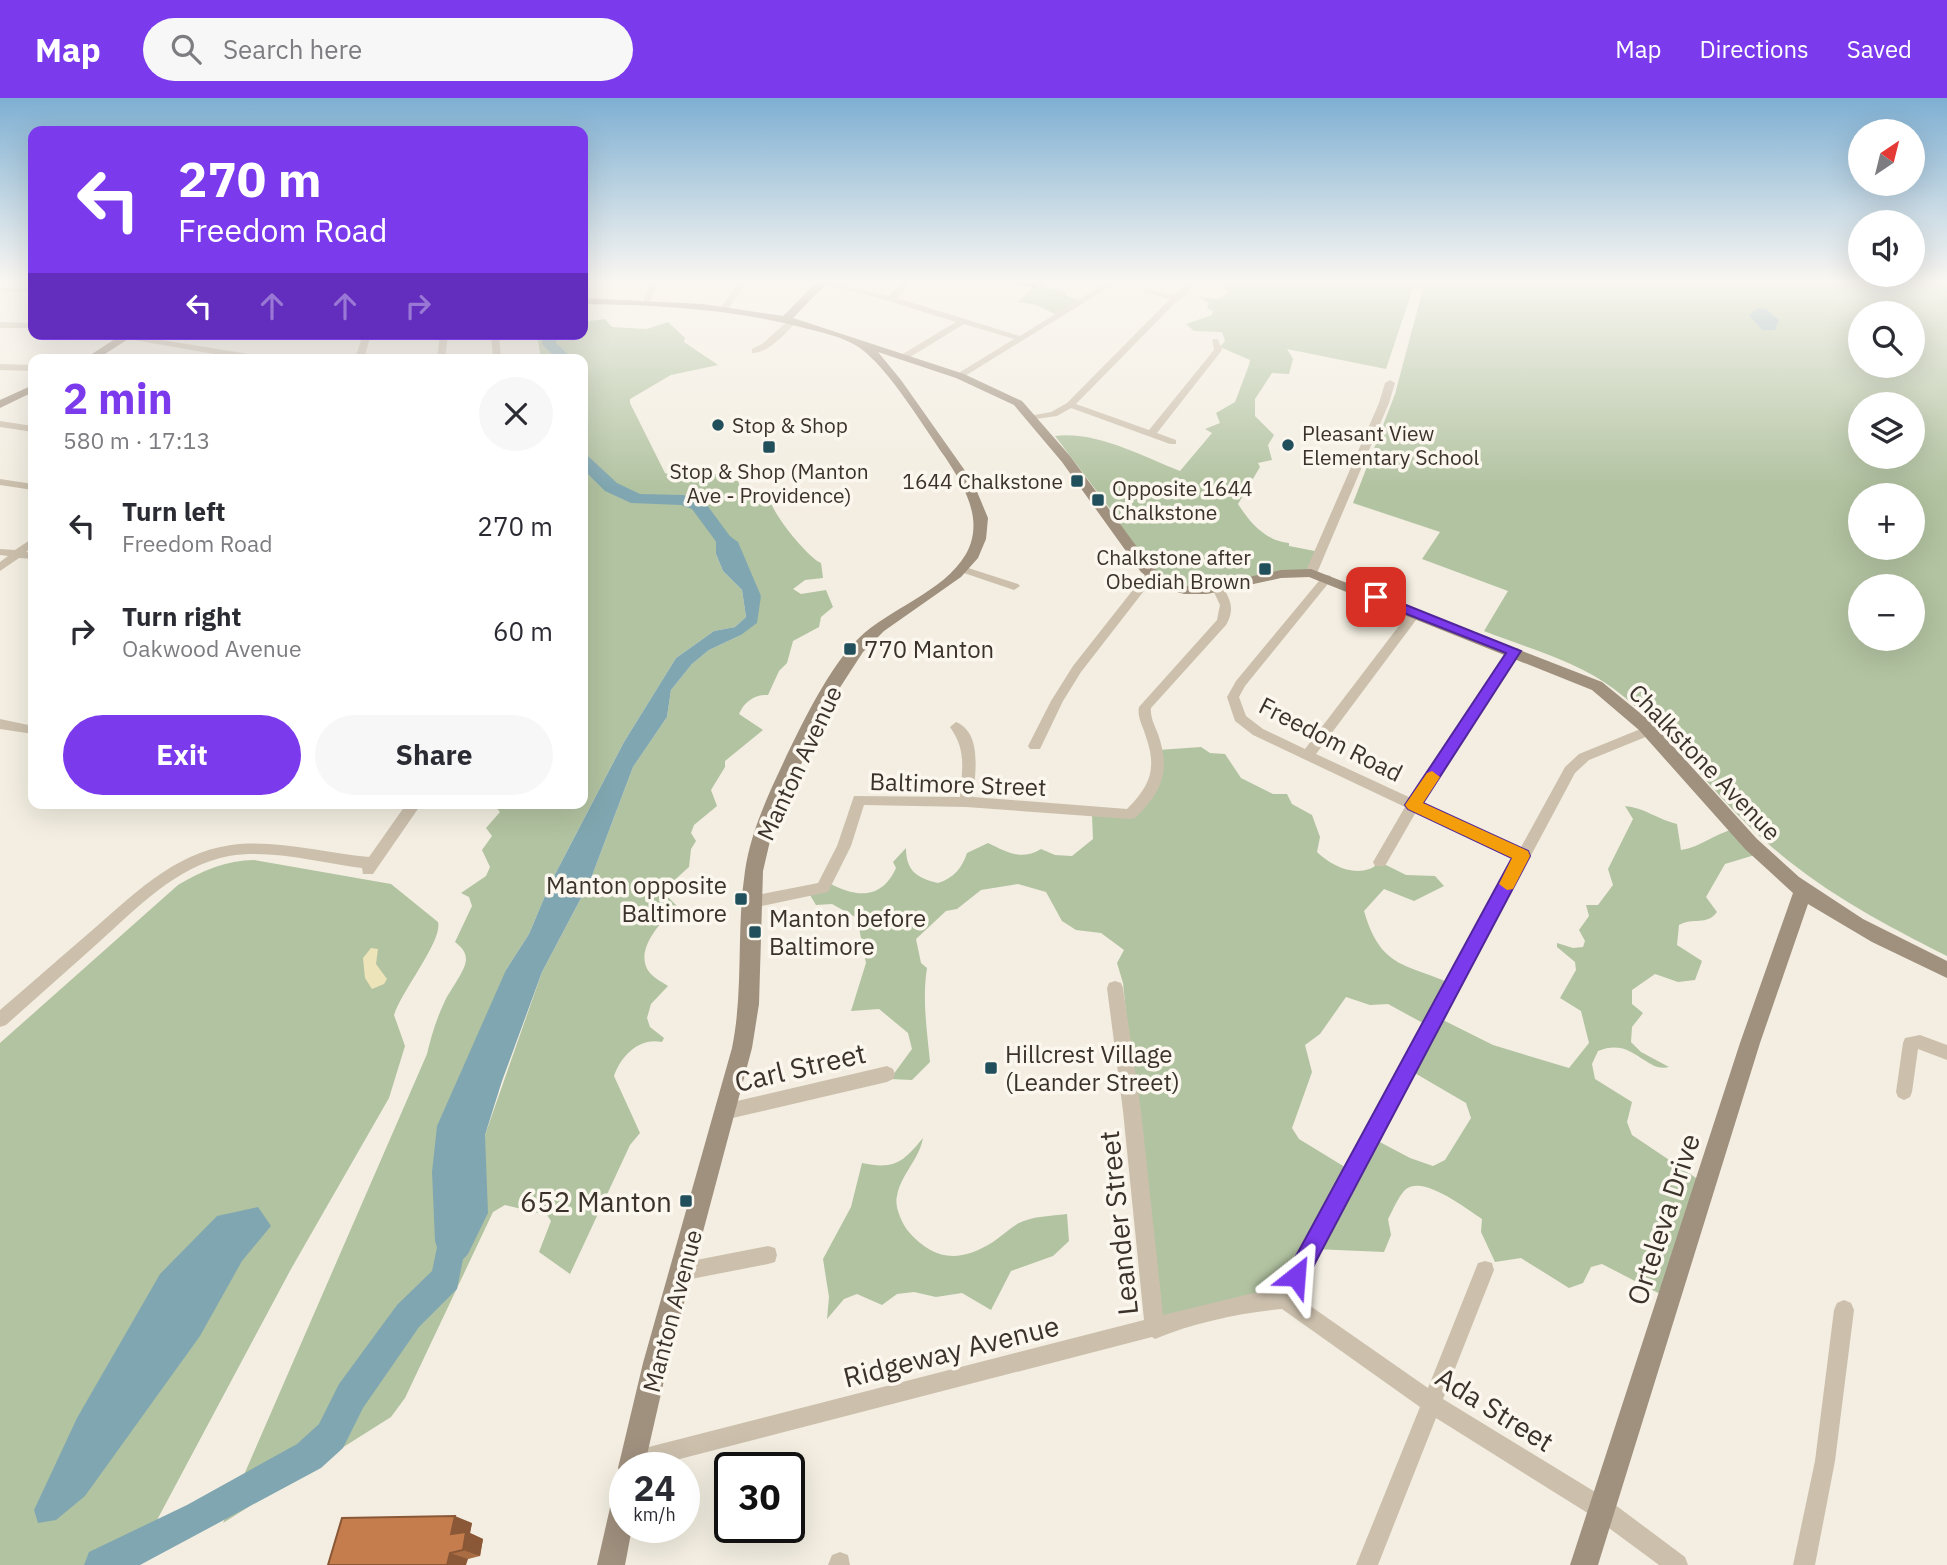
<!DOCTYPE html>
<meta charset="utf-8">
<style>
:root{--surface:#fff;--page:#f7f7f7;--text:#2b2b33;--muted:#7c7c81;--accent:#7c3aed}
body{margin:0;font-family:"IBM Plex Sans",sans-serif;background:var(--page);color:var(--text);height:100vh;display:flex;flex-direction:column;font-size:26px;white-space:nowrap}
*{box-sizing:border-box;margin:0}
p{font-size:23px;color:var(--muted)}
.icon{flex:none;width:38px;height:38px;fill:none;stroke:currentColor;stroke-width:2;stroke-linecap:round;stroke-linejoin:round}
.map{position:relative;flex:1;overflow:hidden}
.panel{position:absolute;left:28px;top:256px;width:560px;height:455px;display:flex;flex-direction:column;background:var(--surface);border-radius:14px;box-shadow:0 7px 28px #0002}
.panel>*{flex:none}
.guide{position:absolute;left:28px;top:28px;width:560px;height:214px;border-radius:14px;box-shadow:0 7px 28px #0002;background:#7c3aed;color:#fff;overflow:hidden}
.needle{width:46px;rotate:35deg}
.fabs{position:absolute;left:1848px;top:21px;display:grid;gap:14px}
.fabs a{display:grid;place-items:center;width:77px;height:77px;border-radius:50%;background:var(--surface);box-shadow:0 7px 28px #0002;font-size:35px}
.speed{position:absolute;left:609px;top:1354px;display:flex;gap:14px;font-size:35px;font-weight:700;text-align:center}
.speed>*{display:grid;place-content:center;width:91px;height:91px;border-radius:50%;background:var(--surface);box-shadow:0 7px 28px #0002;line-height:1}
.speed small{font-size:18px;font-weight:400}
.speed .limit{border:4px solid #111;border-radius:10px;background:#fff;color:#111}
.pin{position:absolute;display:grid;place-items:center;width:60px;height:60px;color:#fff;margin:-30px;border-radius:14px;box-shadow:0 4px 10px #0006}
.me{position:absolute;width:77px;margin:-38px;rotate:28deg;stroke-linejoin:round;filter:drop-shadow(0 0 5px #0008)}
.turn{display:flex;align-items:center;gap:24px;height:147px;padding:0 35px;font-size:32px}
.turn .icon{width:91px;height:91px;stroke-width:2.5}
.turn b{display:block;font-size:49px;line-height:60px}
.lanes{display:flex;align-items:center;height:66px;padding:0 35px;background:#0003;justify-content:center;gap:35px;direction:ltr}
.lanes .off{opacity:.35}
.round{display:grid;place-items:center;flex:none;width:74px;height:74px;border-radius:37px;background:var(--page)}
.summary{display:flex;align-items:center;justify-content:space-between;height:119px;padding:0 35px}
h1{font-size:42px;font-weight:800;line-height:52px;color:var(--accent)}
.primary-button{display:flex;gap:14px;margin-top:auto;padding:14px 35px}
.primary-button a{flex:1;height:80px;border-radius:42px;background:var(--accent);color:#fff;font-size:28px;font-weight:800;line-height:80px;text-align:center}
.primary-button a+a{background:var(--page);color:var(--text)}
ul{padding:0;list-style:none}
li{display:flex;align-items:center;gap:21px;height:105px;padding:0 35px}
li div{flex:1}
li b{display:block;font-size:26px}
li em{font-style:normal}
header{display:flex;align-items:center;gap:42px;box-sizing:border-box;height:98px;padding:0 35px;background:var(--accent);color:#fff}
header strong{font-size:33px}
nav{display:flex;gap:38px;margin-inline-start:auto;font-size:24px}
.search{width:490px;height:63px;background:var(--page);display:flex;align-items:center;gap:18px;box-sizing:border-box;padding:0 24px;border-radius:38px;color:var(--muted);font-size:26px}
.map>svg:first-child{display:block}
.green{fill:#b2c3a1;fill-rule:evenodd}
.sand{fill:#eee4b9}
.water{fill:#80a7b1}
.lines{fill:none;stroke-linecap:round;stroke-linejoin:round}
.river{fill:#80a7b1;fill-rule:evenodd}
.street{fill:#ccc0ad;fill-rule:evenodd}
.secondary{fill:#a0907e;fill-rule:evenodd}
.wall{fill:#a96c43}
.shaded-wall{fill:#8a5837}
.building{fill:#c57d4e;stroke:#8a5837;stroke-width:2}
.route{fill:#7c3aed;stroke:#51269a;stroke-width:2}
.slow{fill:#f59e0b}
.poi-dot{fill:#214f5c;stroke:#fbf7ee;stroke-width:2.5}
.labels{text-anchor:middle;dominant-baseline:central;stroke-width:7;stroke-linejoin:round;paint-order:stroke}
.far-poi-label{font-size:21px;fill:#3b332b;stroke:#fbf7ee;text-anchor:start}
.poi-label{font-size:24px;fill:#3b332b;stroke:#fbf7ee;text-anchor:start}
.street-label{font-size:24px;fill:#3b332b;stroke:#fbf7ee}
.near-street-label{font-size:28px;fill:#3b332b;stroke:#fbf7ee}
.near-poi-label{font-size:28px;fill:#3b332b;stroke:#fbf7ee;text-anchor:end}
</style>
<header>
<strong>Map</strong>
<div class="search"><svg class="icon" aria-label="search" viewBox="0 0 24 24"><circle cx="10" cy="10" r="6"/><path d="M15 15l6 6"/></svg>Search here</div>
<nav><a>Map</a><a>Directions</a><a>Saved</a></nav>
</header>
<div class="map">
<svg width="1947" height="1467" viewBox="0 0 1947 1467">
<rect width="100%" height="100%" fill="#f3eee1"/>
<!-- green -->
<g class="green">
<path d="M1040 183 1048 190 1062 192 1067 198 1083 203 1059 218 1036 207 1018 204Z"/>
<path d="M1229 183H1947V858C1874 821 1812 788 1752 731 1705 686 1666 630 1614 591 1577 563 1527 550 1484 533L1508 493 1422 461 1440 434 1353 405 1395 296 1423 191 1413 190 1386 271 1287 251 1293 261 1289 276 1272 275 1255 301V318L1274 337 1268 347 1272 362 1258 365 1260 369 1238 406C1250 425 1266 443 1289 445V448L1320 454 1311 478 1277 479 1223 491 1166 487 1114 422 1117 420 1055 338C1097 333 1141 358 1180 373L1212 335 1205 331 1220 325 1216 315 1235 304 1249 267 1250 262 1220 249 1225 243 1222 234 1194 233 1186 226 1212 217 1213 213 1207 210 1209 205 1198 199 1219 201 1229 194 1223 188ZM1860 215H1913V268H1860ZM1860 306H1913V359H1860ZM1860 397H1913V450H1860ZM1860 488H1913V541H1860Z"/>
<path d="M605 221 612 229 647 231 668 224 685 240 684 244 718 267 671 277 630 301V305L665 375C683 384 697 371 716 376 725 378 729 383 738 383L740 389 770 402C773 416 807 459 821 465L823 480 805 482 793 491 801 496 826 492 833 509 821 519 819 529 793 543 787 565 779 573 768 597C755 596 744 604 739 616L763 632 725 663V669L711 692 717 708 694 727 691 735 696 743 691 751 689 769 669 787 665 796 677 808C662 823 632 853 650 875 654 880 662 884 668 888L651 906 647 920 650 929 664 940 662 944C639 939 621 958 614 978L640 1035 630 1047 570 1176 539 1154 551 1123 547 1117 505 1107 493 1114 405 1300 391 1319 223 1425 427 956C431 939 436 922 444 905 449 893 465 874 466 862 466 853 461 849 455 844L472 808 469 799 461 795 486 778 490 769 482 752 492 738 486 730 500 714 492 705H583V261H541L537 236H583V224ZM709 424 761 498 741 537 709 552 692 566 671 592 667 619 633 669 590 783 542 874 485 1037 506 872 529 836 550 786 624 644 676 560 714 533 735 529 746 519 742 492 723 473 716 456V437Z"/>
<path d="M1201 649 1210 655 1225 656 1241 680 1273 696H1287L1292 706 1312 717 1320 739 1317 754C1333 770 1362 782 1380 764L1406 777 1435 778 1444 788 1414 803 1384 791 1364 813C1381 872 1407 865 1454 887L1441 921 1493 947 1569 970 1589 945 1581 913 1560 900 1576 872 1575 864 1557 849V845L1573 850 1583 849 1585 843 1579 832 1589 818 1586 807H1598L1613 787 1608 771 1633 721 1625 708C1643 709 1659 722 1677 726L1681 752C1701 749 1714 736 1734 731L1758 756 1725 766 1706 799 1717 814C1707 828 1693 819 1679 827L1677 847 1702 863 1695 882 1678 884 1655 876 1632 892V906L1643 915 1632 929 1631 944 1641 954 1669 969C1645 975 1633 938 1598 953L1592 966 1595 981 1632 1004 1627 1024 1632 1037 1705 1086 1666 1199 1602 1166 1591 1169 1583 1185 1569 1190 1521 1160 1495 1164 1481 1134 1482 1121C1465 1110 1422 1076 1405 1092 1398 1099 1393 1112 1388 1121L1391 1137 1384 1154 1314 1151 1286 1200 1158 1221 1123 885 1117 865 1124 852 1101 835 1076 832 1062 823 1046 794 1018 786 981 792 957 811 946 813 916 841 921 865 927 870C922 901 927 932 930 964L912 982 890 981 912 951 908 935 879 911 851 913 866 865 857 820 832 806 816 807 810 797 829 785C855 799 881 803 896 770L893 764 906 750C906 772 916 780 938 785 954 780 962 770 967 755L988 745C1007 754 1021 763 1041 751L1055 757 1072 758 1093 741 1092 717 1130 715 1143 703 1158 652ZM1346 899 1370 907 1388 906 1432 930 1413 974 1466 1005 1471 1020 1445 1062 1433 1068 1410 1060 1374 1041 1353 1074 1299 1041 1292 1030 1312 974 1305 947 1320 936Z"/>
<path d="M254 762 391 786 438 824C443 842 402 892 394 917L405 948 389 1000 291 1171 133 1467H0V945L178 787C201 773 227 762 254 762Z"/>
<path d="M923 1040C919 1062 901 1076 897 1098 894 1108 902 1125 908 1133 934 1163 959 1165 993 1144 1002 1138 1010 1130 1019 1125 1033 1118 1051 1118 1067 1116L1069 1143 1053 1158 1011 1173 991 1212 962 1195 936 1199 914 1194 897 1196 882 1207 857 1196 844 1201 827 1221 829 1199 823 1161 851 1109 862 1065C895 1072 903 1064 923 1040Z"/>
</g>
<!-- sand -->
<path class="sand" d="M371 850 378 851 376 866 387 881 384 886 372 891 365 880 363 860Z"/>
<!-- water -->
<g class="water">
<path d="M1758 210 1766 211 1779 222 1775 232H1762L1749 217Z"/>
<path d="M708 422 738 444 761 498 757 525 741 537 709 552 692 566 671 592 667 619 633 669 590 783 542 874 502 983 485 1037 488 1115 468 1156 446 1180 435 1143 432 1074 437 1028 506 872 529 836 550 786 624 644 676 560 714 533 735 529 746 519 742 492 723 473 716 456V437Z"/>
<path d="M258 1109 271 1128 242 1163 200 1238 85 1398 56 1422 38 1425 34 1412 77 1320 160 1176 217 1118Z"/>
</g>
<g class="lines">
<!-- river -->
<g class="river">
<path d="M543 236H557L556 245 573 261H557L542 246Z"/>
<path d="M583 357 589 359 617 385 640 396 683 397 704 403 735 445 732 449H720L692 411 681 407 631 405 605 393 583 371Z"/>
<path d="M450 1136 461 1140 465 1151 457 1191 419 1229 363 1310 343 1350 321 1370 140 1467H84L89 1454 187 1407 297 1346 319 1326 339 1286 397 1207 432 1173 439 1140Z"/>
</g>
<!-- street -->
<g class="street">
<path d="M651 183H659L648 207H642Z"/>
<path d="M740 183H748L726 214H720L719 212Z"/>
<path d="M811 183H827L889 198 904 183H913L897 200 1020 238 1109 183H1119L960 281 955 278 957 276 1014 241 964 226 907 261H901V257L956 224 889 203Z"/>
<path d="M1187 183H1196L1181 202H1178L1076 306 1149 332 1214 252 1212 241H1218L1222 252 1157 335 1176 342V346H1170L1071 310 1057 318 1029 322V318L1051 314 1067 305 1170 201 1145 195V191L1174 197Z"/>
<path d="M0 189 33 190V194L0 193Z"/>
<path d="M790 221 797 223C786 235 769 255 752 255V251L762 246Z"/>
<path d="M0 224 33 225V230H0Z"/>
<path d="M125 236 260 258 264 261H243L128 241 125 240Z"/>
<path d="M363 236H371L364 261H355Z"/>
<path d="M440 236H448L445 261H437Z"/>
<path d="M491 236H499L501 261H493Z"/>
<path d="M0 266 33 267V273L0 272Z"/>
<path d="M1390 282 1395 285 1389 305 1317 475 1315 477H1307L1305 475 1379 305 1385 285Z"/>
<path d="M0 323 33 328V334L0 329Z"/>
<path d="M0 381 33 386V392L0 387Z"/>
<path d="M33 440V448L26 454 33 455V461L19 460 0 473V464L8 458 0 457V451L15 452Z"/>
<path d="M962 468 1018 486 1020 488 1014 492 958 473 956 471Z"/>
<path d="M1151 473 1157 476 1081 574 1063 603 1040 651H1030L1028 648 1051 603 1073 568 1147 474Z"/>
<path d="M1327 477 1331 478V482L1245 588 1239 599 1246 618 1263 631 1305 651 1411 512H1419V518L1316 656 1411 700 1510 550H1518L1520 553 1422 705 1520 751 1565 669 1579 656 1643 630H1653L1654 633 1653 636 1589 662 1575 675 1296 1198 1428 1290 1478 1165 1485 1163 1492 1165 1494 1172 1443 1301 1610 1403 1685 1459 1688 1467H1659L1594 1419 1436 1320 1378 1467H1356L1420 1309 1282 1211C1240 1215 1193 1225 1155 1241L1152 1239 645 1370H626L623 1363 626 1356 633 1353 1144 1222 1123 1013 1107 890 1109 885 1115 883 1121 885 1123 890 1141 1013 1163 1217 1262 1193 1279 1192 1515 761 1416 714 1385 768H1375L1373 764 1405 709 1253 637 1235 623 1227 599 1236 583 1323 478Z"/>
<path d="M1218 486 1222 488C1231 502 1235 512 1226 527L1151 610C1150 619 1155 628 1158 636 1171 674 1162 693 1135 720L1130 721 966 709 864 707 851 748 828 794 752 810 747 808 745 804 747 800 752 798 818 785 837 748 854 698 960 699C962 671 967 653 950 629L956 624C983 635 975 677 973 699L1127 711C1152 686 1157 669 1145 636 1142 626 1137 619 1139 609L1217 522 1220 507 1212 490Z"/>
<path d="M0 621 33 628V636L0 631Z"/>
<path d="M407 705H422L373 776H363L362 770C319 765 273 751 229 758 176 768 136 811 98 845 67 873 36 900 6 927L0 929V912C30 886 59 861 89 835 131 799 173 755 231 747 277 741 324 755 369 759Z"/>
<path d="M1920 937 1947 947V962L1918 951 1912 994 1910 999 1904 1002 1898 999 1896 994 1903 945 1905 940Z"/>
<path d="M887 968 893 971 895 976 893 981 887 984 724 1022 718 1020 715 1014 718 1008 724 1006Z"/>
<path d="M768 1148 775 1150 777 1157 775 1164 768 1166 681 1183 674 1181 672 1174 674 1167 681 1165Z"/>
<path d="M1844 1202 1851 1205 1854 1212 1835 1363 1815 1467H1793L1815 1363 1834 1212 1837 1205Z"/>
<path d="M840 1454 848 1457 850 1467H828L832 1457Z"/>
</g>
<!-- secondary -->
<g class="secondary">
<path d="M818 183H829L793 220 964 276 1022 303 1070 358 1151 468 1170 483 1185 488H1207L1281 472 1311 471 1602 584 1651 624 1757 741 1799 779 1863 821 1947 863V880L1872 844 1808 806 1760 945 1598 1467H1570L1740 945 1793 795 1745 751 1639 632 1592 592 1309 479 1281 480 1207 496H1184L1160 489 1141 474 1062 364 1014 307 956 280 878 254 901 282 973 384 988 420 986 441 978 460 961 479 884 533 863 554 839 591 790 688 773 730 763 773 759 906 752 950 668 1265 644 1370H625V1380L622 1379 618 1370 643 1265 732 950C744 891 736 832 745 773 749 744 760 716 772 689 792 646 825 573 858 541 889 510 943 495 966 456 985 422 964 388 945 359 923 328 890 272 860 250 846 240 825 235 808 231 735 211 659 207 583 206V200L703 206 783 218Z"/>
<path d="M123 236H136L97 261H84Z"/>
<path d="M33 287V294L0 310V302Z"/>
<path d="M625 1388V1430H632L625 1467H597L612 1401 616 1392Z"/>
</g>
</g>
<!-- wall -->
<g class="wall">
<path d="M1001 183H1041L1034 190Z"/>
<path d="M472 1425 470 1435 483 1441 480 1458 468 1461 328 1467Z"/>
</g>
<!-- shaded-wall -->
<g class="shaded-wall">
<path d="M1034 183H1041L1034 190Z"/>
<path d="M455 1418 472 1425 470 1435 483 1441 480 1458 463 1452 451 1436Z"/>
<path d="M450 1455 468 1461 466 1467H447Z"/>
</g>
<!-- building -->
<path class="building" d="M455 1418 451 1436 466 1434 463 1452 450 1455 447 1467H328L342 1420Z"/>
<!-- sky -->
<linearGradient id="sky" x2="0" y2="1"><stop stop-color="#7eafd2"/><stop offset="0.47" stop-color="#faf7f2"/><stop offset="1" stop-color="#faf7f2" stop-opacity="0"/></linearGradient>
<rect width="1947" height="389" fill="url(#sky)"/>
<!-- route -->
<path class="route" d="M1376 495 1521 553 1423 705 1528 753 1530 758 1304 1186 1296 1189 1289 1186 1286 1178 1289 1171 1512 760 1408 711 1405 707 1506 555 1371 502V496Z"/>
<!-- slow -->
<path class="slow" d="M1432 673 1440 679 1423 705 1528 753 1530 758 1513 791 1507 792 1499 786 1512 760 1408 711 1405 707 1427 675Z"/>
<!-- markers -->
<g class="poi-dot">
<circle cx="718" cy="327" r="7"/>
<circle cx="1288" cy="347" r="7"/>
<rect x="762" y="342" width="14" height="14" rx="3.5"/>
<rect x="1070" y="376" width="14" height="14" rx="3.5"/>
<rect x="1091" y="395" width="14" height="14" rx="3.5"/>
<rect x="1258" y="464" width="14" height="14" rx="3.5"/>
<rect x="843" y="544" width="14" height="14" rx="3.5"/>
<rect x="734" y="794" width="14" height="14" rx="3.5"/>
<rect x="748" y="827" width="14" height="14" rx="3.5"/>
<rect x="984" y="963" width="14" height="14" rx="3.5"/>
<rect x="679" y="1096" width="14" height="14" rx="3.5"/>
</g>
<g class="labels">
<!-- far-poi labels -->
<g class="far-poi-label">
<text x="732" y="327">Stop &amp; Shop</text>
<text x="1302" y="335">Pleasant View<tspan x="1302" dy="24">Elementary School</tspan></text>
<text x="769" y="373" text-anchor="middle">Stop &amp; Shop (Manton<tspan x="769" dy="24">Ave - Providence)</tspan></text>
<text x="1063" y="383" text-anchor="end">1644 Chalkstone</text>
<text x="1112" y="390">Opposite 1644<tspan x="1112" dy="24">Chalkstone</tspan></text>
<text x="1251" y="459" text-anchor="end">Chalkstone after<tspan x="1251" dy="24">Obediah Brown</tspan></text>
</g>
<!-- poi labels -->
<g class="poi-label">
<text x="864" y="551">770 Manton</text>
<text x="727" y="787" text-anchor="end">Manton opposite<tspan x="727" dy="28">Baltimore</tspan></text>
<text x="769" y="820">Manton before<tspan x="769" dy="28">Baltimore</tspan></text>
<text x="1005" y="956">Hillcrest Village<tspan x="1005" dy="28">(Leander Street)</tspan></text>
</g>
<!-- street labels -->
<g class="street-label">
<text transform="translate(1331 641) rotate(27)">Freedom Road</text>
<text transform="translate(1705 664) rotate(46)">Chalkstone Avenue</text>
<text transform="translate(799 665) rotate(-65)">Manton Avenue</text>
<text transform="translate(958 686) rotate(2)">Baltimore Street</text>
<text transform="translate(672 1213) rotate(-75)">Manton Avenue</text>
</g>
<!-- near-street labels -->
<g class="near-street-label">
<text transform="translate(800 969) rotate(-13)">Carl Street</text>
<text transform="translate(1663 1121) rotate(-72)">Orteleva Drive</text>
<text transform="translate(1118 1125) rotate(-96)">Leander Street</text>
<text transform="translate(951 1253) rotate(-14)">Ridgeway Avenue</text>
<text transform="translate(1495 1311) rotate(32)">Ada Street</text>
</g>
<!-- near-poi labels -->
<g class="near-poi-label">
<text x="672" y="1103">652 Manton</text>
</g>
</g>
</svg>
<div class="fabs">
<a><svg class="needle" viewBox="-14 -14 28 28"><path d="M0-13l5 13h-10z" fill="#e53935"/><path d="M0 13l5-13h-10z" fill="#7c7c81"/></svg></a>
<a><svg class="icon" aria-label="sound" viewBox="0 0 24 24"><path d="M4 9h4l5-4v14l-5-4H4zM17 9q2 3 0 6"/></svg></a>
<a><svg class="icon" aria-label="search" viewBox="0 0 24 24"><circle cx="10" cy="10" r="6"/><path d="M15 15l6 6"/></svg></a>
<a><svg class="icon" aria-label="layers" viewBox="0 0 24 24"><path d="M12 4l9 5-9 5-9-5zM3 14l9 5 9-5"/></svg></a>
<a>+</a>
<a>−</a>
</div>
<div class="speed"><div>24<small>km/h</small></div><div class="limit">30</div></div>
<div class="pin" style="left:1376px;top:499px;background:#d93025"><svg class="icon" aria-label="arrive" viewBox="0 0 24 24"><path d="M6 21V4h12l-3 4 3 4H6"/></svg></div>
<svg class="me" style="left:1296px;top:1178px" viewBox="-20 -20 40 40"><path d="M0-17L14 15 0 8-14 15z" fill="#7c3aed" stroke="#fff" stroke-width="4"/></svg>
<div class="guide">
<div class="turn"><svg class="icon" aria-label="left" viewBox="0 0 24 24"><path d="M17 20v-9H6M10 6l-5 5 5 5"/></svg><div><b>270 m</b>Freedom Road</div></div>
<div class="lanes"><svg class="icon" aria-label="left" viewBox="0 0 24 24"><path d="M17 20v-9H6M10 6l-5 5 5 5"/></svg><svg class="icon off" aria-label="ahead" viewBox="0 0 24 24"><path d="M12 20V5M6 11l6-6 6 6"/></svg><svg class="icon off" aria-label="ahead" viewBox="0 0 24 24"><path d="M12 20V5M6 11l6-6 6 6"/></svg><svg class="icon off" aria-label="right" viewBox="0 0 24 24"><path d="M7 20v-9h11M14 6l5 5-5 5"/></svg></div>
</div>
<section class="panel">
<div class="summary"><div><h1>2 min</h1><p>580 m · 17:13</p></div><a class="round"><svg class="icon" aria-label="close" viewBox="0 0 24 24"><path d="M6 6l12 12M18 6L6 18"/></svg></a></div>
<ul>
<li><svg class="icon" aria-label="left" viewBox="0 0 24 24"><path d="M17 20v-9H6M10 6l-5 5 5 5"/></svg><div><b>Turn left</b><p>Freedom Road</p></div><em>270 m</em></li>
<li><svg class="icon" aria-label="right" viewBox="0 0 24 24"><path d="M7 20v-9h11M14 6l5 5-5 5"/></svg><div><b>Turn right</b><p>Oakwood Avenue</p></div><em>60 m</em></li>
</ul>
<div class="primary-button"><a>Exit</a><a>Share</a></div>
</section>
</div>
